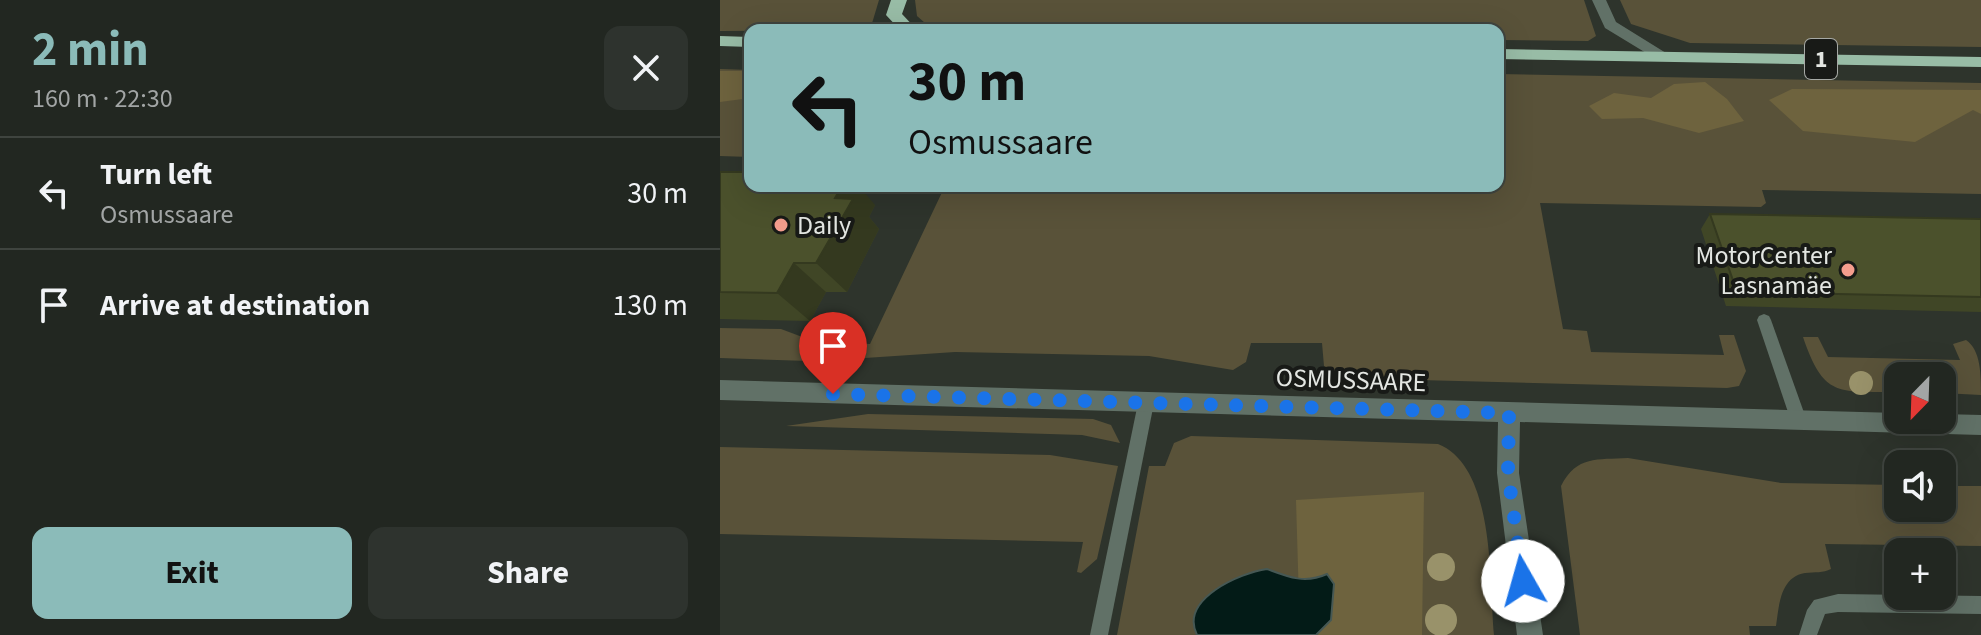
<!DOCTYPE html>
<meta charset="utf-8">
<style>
:root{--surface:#222721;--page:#2e332e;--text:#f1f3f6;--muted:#a2a5a5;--line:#3f443f;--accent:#8bbbb9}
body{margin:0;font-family:"Source Sans 3",sans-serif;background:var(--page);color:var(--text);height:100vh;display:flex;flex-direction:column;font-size:30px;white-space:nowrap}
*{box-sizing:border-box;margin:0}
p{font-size:26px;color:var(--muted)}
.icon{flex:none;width:44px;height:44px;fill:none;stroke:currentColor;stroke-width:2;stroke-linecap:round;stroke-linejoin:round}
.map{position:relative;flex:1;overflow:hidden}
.details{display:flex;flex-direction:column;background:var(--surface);width:720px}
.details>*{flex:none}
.guide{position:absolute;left:24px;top:24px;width:760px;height:168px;border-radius:16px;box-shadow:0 8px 32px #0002,0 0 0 2px var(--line);background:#8bbbb9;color:#111;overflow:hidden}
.needle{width:52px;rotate:203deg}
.tools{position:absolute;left:1164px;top:362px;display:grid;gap:16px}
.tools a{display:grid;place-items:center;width:72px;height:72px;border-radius:16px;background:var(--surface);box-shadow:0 8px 32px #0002,0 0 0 2px var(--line);font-size:40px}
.pin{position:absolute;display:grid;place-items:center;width:68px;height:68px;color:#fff;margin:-82px -34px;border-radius:50% 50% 50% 0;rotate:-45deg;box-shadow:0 0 8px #0007}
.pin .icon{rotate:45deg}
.me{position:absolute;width:88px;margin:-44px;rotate:353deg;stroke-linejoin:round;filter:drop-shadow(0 0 6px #0008)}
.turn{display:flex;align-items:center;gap:28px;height:168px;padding:0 32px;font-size:36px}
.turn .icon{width:104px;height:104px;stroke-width:2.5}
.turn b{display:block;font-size:56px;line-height:68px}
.round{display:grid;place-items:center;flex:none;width:84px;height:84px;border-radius:16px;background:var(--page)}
.summary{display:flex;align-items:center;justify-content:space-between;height:136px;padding:0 32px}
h1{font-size:48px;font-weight:700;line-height:60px;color:var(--accent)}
.primary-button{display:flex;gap:16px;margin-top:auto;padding:16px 32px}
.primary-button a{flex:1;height:92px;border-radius:16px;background:var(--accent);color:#111;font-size:32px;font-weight:700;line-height:92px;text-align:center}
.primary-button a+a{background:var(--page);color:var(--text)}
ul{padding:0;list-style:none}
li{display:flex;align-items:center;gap:24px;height:112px;padding:0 32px;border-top:2px solid var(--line)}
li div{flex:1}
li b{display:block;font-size:30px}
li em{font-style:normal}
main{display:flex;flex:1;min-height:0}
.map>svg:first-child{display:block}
.green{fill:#595239}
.forest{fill:#6e633e}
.water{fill:#031b17;stroke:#465854;stroke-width:2}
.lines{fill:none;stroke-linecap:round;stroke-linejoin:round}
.service{fill:#617167;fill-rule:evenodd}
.minor{fill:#617167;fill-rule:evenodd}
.tertiary{fill:#617167;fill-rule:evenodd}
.trunk{fill:#98bca6;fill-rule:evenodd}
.tree{fill:#99926a}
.wall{fill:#404626}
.shaded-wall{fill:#34391f}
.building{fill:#4b512c;stroke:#34391f;stroke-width:2}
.route{stroke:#1a73e8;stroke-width:14;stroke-dasharray:0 25.2}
.poi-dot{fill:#f49d8d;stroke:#181a17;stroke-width:3}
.labels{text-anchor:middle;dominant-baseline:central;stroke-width:8;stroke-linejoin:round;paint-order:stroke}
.shield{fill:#181a17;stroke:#a6a9a5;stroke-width:2}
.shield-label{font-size:24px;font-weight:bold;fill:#e3e6e2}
.poi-label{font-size:26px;fill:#e3e6e2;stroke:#181a17;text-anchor:start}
.street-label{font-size:26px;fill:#e3e6e2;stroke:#181a17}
</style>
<main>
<section class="details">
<div class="summary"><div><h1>2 min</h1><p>160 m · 22:30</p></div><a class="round"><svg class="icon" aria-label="close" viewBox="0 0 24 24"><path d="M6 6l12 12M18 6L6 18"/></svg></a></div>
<ul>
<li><svg class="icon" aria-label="left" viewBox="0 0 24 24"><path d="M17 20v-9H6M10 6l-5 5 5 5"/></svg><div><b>Turn left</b><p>Osmussaare</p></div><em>30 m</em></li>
<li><svg class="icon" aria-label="arrive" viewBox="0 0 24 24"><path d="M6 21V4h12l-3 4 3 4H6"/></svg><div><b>Arrive at destination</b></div><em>130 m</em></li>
</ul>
<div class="primary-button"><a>Exit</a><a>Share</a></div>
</section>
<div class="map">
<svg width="1261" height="635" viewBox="0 0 1261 635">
<rect width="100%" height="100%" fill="#2e342c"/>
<!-- green -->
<g class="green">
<path d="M0 0H159L150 30 0 31Z"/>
<path d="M195 0H864L876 36 868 41 778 40V30L225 28 205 23 197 16Z"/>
<path d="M900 0H1261V47L970 43 911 24Z"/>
<path d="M0 69 30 70V157L0 156Z"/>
<path d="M778 74 1261 83V194L1042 190 1046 203 1041 207 820 203 843 329 867 331 871 352 1004 355 999 335H1014L1026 371 1019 386 1007 388 621 378 604 366 602 343H531L526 362 513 370 429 356 235 352 130 359 135 343 150 344 225 186H778Z"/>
<path d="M0 328 61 329 93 341 88 361 0 358Z"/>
<path d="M1083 337H1098L1108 357 1240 360 1233 344 1246 340C1261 350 1261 375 1261 395L1222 393V376H1178V392C1119 391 1104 399 1083 337Z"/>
<path d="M148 414 373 419 391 425 400 443 362 435 66 426Z"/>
<path d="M471 436 718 444C776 467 769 583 774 635H397L429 466H445L454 443Z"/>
<path d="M0 447 330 455 398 466 377 559 361 573 357 572 363 542 0 534Z"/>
<path d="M908 458 1061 483 1178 485V508H1222V486H1261V546L1105 544 1111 569C1103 573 1095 572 1085 573 1060 577 1059 606 1056 626H1029L1030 635H860L841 486C857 455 877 460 908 458Z"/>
</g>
<!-- forest -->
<g class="forest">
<path d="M0 71H30V98L0 102Z"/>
<path d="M985 82 1007 99 1024 121 979 133 923 118 882 119 869 106 894 93 931 98 954 84Z"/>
<path d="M1072 89 1261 90V114L1253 110 1195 142 1083 131 1049 100Z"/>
<path d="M704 492 702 635H580L576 500Z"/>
</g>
<!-- water -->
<path class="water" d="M547 569C568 577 585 584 607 574L614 584 611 620 596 635H477C459 599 520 573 547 569Z"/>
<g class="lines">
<!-- service -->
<g class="service">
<path d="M1044 314 1049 316 1051 320 1087 421 1084 426 1079 428 1074 426 1071 421 1037 320 1039 316Z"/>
<path d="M426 396 431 398 434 403 388 635H370L418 403 421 398Z"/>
<path d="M1118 594 1261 596V614L1118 612 1105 614 1097 635H1079L1087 610 1094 600Z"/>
</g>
<!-- minor -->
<path class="minor" d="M0 380 1178 413V420H1222V414L1261 415V435L800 422 799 473 823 635H797L777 473 778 422 0 400Z"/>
<!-- tertiary -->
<path class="tertiary" d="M872 0H886L896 22 946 53V59H936L885 28Z"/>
<!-- trunk -->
<g class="trunk">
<path d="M171 0H187L182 14 197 30H180L166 15Z"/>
<path d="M0 36 30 37V47L0 46Z"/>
<path d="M778 49 1261 57V67L778 59Z"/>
</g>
</g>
<!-- trees -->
<g class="tree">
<circle cx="1141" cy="383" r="12"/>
<circle cx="721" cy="567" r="14"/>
<circle cx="721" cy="620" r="16"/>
</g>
<!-- wall -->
<g class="wall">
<path d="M0 172 155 205 149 217 159 229 127 292H106L90 321 0 319Z"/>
<path d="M990 214 1261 219V312L1006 306 981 229Z"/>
</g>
<!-- shaded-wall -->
<g class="shaded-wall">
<path d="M122 186H139L155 205 149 217 159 229 127 292 96 263 115 198Z"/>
<path d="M74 263 106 292 90 321 57 293Z"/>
</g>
<!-- building -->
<g class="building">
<path d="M0 172H30V186H122L115 198 133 199 96 263H74L57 293 0 292Z"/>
<path d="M990 214 1261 219V297L1017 292Z"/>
</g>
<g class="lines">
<!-- route -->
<path class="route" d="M113 394 789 413 788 473 803 581"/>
</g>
<!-- markers -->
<g class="poi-dot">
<circle cx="61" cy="225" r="8"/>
<circle cx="1128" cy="270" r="8"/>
</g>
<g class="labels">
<!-- shield labels -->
<rect class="shield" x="1085" y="39" width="32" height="40" rx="6"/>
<g class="shield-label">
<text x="1101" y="59">1</text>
</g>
<!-- poi labels -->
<g class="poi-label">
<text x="77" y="225">Daily</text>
<text x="1112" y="255" text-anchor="end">MotorCenter<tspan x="1112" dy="30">Lasnamäe</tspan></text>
</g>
<!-- street labels -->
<g class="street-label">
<text transform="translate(631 380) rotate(2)">OSMUSSAARE</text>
</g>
</g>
</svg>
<div class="tools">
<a><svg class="needle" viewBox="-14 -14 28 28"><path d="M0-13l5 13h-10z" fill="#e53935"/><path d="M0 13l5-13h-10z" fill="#a2a5a5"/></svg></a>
<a><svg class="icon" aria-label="sound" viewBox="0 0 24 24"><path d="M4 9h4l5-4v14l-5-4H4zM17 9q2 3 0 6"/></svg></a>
<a>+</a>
</div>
<div class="pin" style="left:113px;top:394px;background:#d93025"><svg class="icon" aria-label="arrive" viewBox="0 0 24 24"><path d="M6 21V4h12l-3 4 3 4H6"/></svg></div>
<svg class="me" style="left:803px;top:581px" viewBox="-20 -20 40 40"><circle r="19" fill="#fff"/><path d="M0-13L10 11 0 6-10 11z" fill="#1a73e8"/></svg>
<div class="guide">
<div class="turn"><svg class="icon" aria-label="left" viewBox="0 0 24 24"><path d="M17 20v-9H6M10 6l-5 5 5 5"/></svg><div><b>30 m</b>Osmussaare</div></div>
</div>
</div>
</main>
